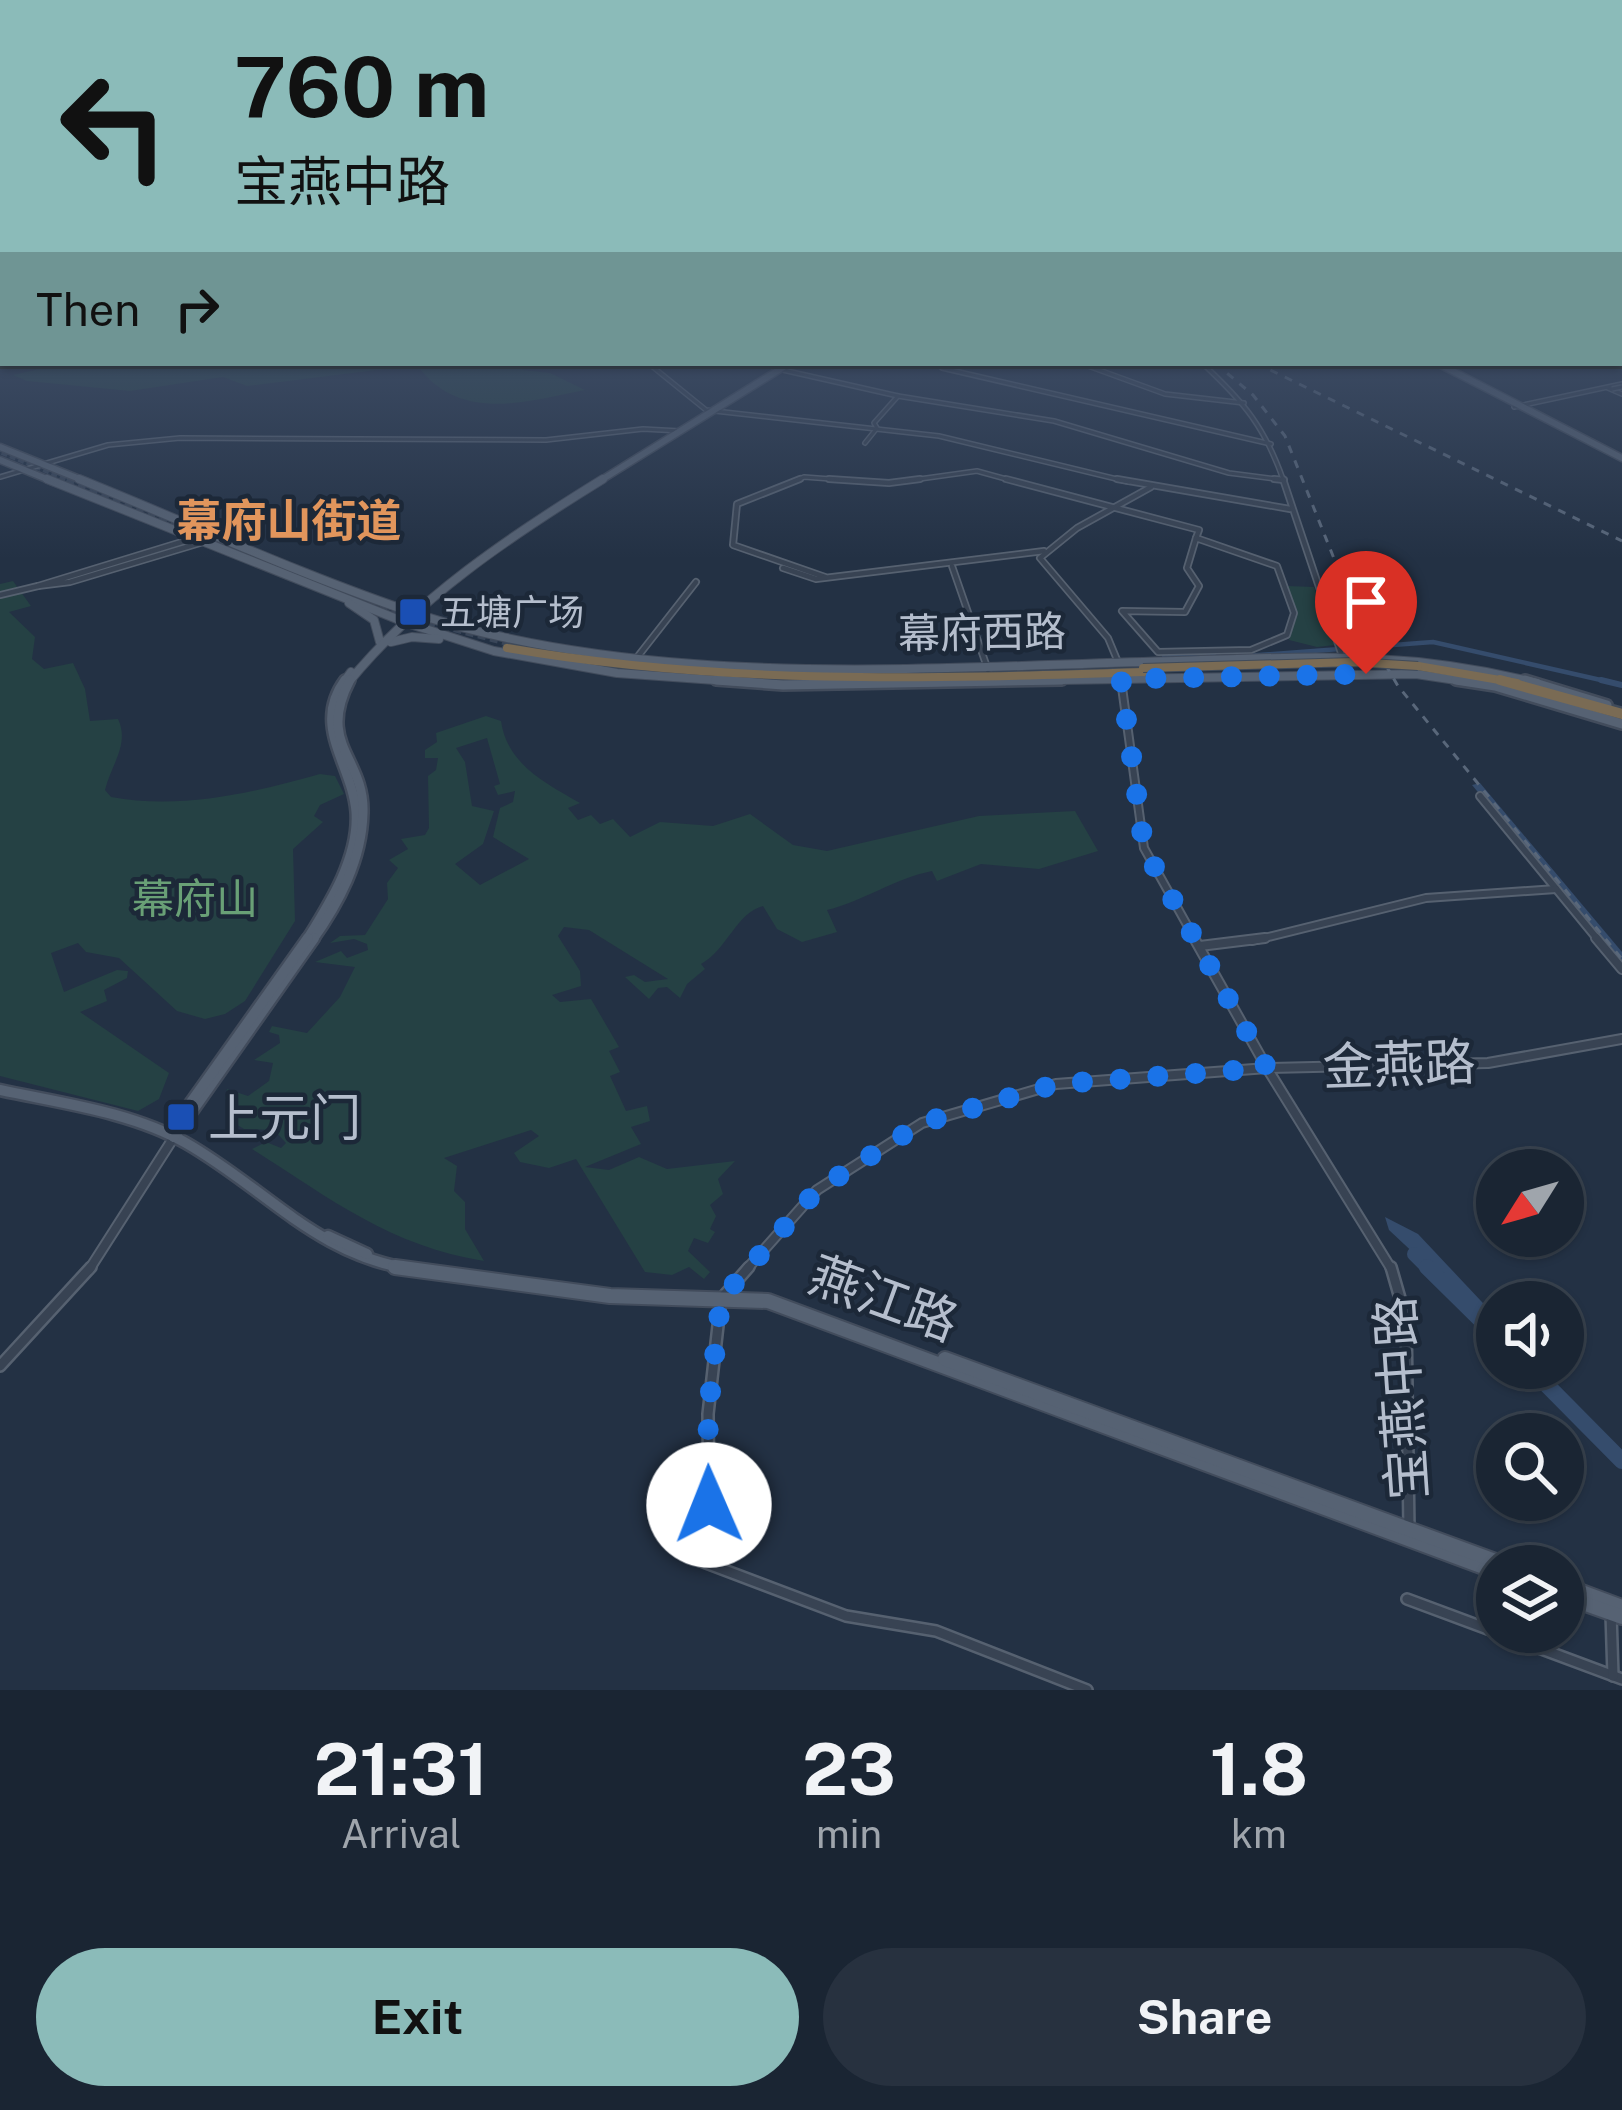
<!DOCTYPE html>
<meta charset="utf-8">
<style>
:root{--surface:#1a2533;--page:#27313f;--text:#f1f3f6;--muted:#9fa5ac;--line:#38424e;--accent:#8bbbb9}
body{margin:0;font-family:"Public Sans","Noto Sans SC",sans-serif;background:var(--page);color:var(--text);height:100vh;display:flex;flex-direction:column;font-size:45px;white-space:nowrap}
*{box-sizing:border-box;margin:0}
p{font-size:39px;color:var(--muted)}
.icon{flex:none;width:66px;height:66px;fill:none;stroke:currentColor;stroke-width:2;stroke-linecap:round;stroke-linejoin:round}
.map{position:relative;height:1690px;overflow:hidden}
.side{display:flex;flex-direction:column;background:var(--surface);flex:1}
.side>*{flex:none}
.hud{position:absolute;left:0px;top:0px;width:1623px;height:366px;box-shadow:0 3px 9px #0004,0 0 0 3px var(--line);background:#8bbbb9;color:#111;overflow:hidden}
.needle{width:78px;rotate:233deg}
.controls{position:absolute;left:1476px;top:1149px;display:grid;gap:24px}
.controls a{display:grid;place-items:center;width:108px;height:108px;border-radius:50%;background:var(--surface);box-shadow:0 3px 9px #0004,0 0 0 3px var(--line);font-size:60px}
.pin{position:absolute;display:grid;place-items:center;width:102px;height:102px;color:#fff;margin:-123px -51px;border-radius:50% 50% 50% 0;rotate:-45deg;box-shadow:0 0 12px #0007}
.pin .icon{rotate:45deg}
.me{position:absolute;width:132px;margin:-66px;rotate:359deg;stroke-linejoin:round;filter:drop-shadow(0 0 9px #0008)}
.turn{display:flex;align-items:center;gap:42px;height:252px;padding:0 36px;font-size:54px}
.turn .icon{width:156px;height:156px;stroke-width:2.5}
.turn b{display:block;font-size:84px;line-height:102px}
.then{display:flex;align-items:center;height:114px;padding:0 36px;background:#0003;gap:24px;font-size:45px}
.eta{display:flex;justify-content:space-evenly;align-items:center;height:204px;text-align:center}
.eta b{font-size:72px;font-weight:700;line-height:84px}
.primary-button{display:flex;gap:24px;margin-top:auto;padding:24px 36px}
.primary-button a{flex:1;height:138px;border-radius:72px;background:var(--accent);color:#111;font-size:48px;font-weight:700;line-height:138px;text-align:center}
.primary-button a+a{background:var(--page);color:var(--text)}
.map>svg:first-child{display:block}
.green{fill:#254144;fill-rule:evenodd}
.water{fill:#354c6c}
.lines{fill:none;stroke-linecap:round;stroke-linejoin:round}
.canal-far1{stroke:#354c6c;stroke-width:4.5}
.canal{stroke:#354c6c;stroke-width:6}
.river-far1{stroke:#354c6c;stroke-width:14}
.river{stroke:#354c6c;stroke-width:16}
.highway-tunnel-far1{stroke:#394659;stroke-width:6;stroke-dasharray:6 3;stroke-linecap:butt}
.highway-tunnel{stroke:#394659;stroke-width:8;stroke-dasharray:8 4.5;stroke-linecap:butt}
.minor-far4-casing{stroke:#566170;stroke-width:6}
.minor-far3-casing{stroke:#566170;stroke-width:8}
.minor-far2-casing{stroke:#566170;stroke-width:10}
.minor-far1-casing{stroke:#566170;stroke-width:12}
.minor-casing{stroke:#566170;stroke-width:14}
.major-far4-casing{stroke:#424c5c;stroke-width:9}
.major-far3-casing{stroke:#424c5c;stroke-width:10}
.major-far2-casing{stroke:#424c5c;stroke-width:14}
.major-far1-casing{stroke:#424c5c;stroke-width:15}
.major-casing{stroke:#424c5c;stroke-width:18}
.highway-far1-casing{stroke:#404b5a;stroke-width:10}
.highway-casing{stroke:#404b5a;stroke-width:15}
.minor-far4{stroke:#384353;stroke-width:3}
.minor-far3{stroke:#384353;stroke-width:4.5}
.minor-far2{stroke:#384353;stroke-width:6}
.minor-far1{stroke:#384353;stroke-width:8}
.minor{stroke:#384353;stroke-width:9}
.major-far4{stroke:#566273;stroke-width:6}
.major-far3{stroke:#566273;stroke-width:8}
.major-far2{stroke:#566273;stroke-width:9}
.major-far1{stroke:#566273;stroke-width:10}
.major{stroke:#566273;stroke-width:14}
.highway-far1{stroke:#7a6b54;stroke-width:8}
.highway{stroke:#7a6b54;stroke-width:10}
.rail{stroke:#59677a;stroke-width:3;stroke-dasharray:8 8;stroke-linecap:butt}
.minor-bridge-casing{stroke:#566170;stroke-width:6;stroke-linecap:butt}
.highway-bridge-casing{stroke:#404b5a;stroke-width:10;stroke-linecap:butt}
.minor-bridge{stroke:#384353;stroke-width:3}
.highway-bridge{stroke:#7a6b54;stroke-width:8}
.route{stroke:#1a73e8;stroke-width:21;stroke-dasharray:0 37.8}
.transit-dot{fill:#1a4fb4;stroke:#1c2838;stroke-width:4.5}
.labels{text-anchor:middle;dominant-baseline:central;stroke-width:9;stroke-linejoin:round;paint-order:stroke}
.far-poi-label{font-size:36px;fill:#b5becd;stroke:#1c2838;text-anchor:start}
.street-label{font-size:42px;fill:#b5becd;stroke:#1c2838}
.park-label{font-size:42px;fill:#69a076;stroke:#1c2838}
.far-district-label{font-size:45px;font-weight:bold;fill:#e1955c;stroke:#1c2838}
.near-street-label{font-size:51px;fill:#b5becd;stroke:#1c2838}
.near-poi-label{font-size:51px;fill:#b5becd;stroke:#1c2838;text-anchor:start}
</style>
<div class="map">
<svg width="1622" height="1690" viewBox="0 0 1622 1690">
<rect width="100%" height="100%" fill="#233144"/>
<!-- green -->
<g class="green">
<path d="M66 363H508L523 370 550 373 585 390C525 402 459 423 417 365L247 386 223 377 130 391 27 381 13 375Z"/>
<path d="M13 581 31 606 9 612 35 637 32 659 44 669 73 663 85 689 90 721 118 719C130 744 111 765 105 790L111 797C180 810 253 793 320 774L335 776 344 794 320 805 314 816 323 822 293 849 295 921 245 1001 225 1014 205 1019 177 1011 119 958 86 952 78 943 51 953 64 992 117 970 128 971 127 978 104 990 107 1001 80 1012 169 1073 159 1099 138 1111 0 1076V584Z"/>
<path d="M1287 586 1314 587 1335 645 1317 647 1289 640 1296 611Z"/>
<path d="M486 716 501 721C507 764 545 783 580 803L568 808 578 820 591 815 600 824 613 819 630 837 660 822 713 826 750 814 793 845 827 851 979 816 1075 811 1098 851 1039 869 981 864 937 881 932 871C893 879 864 901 827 910L837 932 802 942 777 929 763 906C736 913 727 950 701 964L705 969 687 984 680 998 667 987 658 988 649 999 625 977 634 975 645 982 668 979 589 930 564 927 558 936 580 971 581 986 552 995 560 1002 591 999 619 1047 609 1051 620 1072 610 1076 626 1111 647 1106 650 1121 631 1127 641 1144 585 1167 609 1170 639 1157 667 1169 735 1161 718 1179 723 1194 710 1205 716 1216 710 1229 715 1232 708 1243 694 1238 688 1251 710 1272 704 1279 689 1267 672 1275 645 1272 576 1159 549 1168 520 1162 514 1153 539 1136 531 1130 444 1158 457 1166 454 1191 465 1202V1229L484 1261C390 1246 331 1199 252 1149L266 1142 281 1148 286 1143 274 1130 244 1129 234 1123 231 1116 238 1105 225 1099 227 1089 248 1096 269 1081 273 1063 254 1060 280 1043 279 1035 269 1032 272 1026 307 1033 340 997 355 967 315 962 341 951 347 958 368 950 367 944 354 939 330 943 340 936 365 935 388 899 387 883 398 868 389 860 408 849 401 839 425 835 429 828 428 776 436 770 438 758H425V750L437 742 436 733ZM487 738 500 784 494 786 498 795 515 791 513 802 500 808 493 837 529 859 480 885 455 864 483 844 494 811 472 806 465 762 456 748Z"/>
</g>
<!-- water -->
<g class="water">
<path d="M1480 783 1622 952V965L1472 785Z"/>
<path d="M1385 1217 1418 1234 1497 1318V1331L1389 1230Z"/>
</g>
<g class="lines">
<!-- canal-far1 -->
<g class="canal-far1">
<path d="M1164 656H1214"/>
<path d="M1245 656 1433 642 1614 683"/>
</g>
<!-- canal -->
<path class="canal" d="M1601 680 1622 685"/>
<!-- river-far1 -->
<path class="river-far1" d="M1414 1254 1430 1270"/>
<!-- river -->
<g class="river">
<path d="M1427 1267 1497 1336"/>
<path d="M1530 1368 1622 1461"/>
</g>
<!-- highway-tunnel-far1 -->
<path class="highway-tunnel-far1" d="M2 452 75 482"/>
<!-- highway-tunnel -->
<g class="highway-tunnel">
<path d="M67 479 95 490"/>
<path d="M89 492 350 596"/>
<path d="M368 603 446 632"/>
<path d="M442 625 515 644"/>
</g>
<!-- minor-far4 casing -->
<g class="minor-far4-casing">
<g id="minor-far4">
<path d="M648 363 706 410 939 436 1129 482"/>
<path d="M1080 363 1165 394 1244 403"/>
<path d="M1202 363C1244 402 1265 427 1284 482"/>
<path d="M774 368 898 396 1054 421 1229 473 1284 480"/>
<path d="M942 368 1271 444"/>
<path d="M1608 388 1622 394"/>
<path d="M1514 407 1622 384"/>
<path d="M865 443 877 428 874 423 898 396"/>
<path d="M0 477 108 445 180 438 546 440 643 429 680 431"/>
<path d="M792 482 804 477 871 482"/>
<path d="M898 482 977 471 1017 482"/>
</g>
</g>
<!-- minor-far3 casing -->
<g class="minor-far3-casing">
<g id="minor-far3">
<path d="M800 479 737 504 733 545 825 577"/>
<path d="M829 479 889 483 920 479"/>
<path d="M1006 479 1199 530 1196 538"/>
<path d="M1117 479 1290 509"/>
<path d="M1274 479 1284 480"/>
<path d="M1283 479 1348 674"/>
<path d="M211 533 38 586 70 582 220 537"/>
<path d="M1196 538 1277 566 1294 613 1287 635 1251 650 1158 652 1122 611 1185 612 1199 586 1187 568Z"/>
<path d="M952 566 988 670"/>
<path d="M783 568 816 579 1044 551"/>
<path d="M0 595 38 586"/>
<path d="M635 660 696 582"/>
<path d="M1118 662 1108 638 1040 558 1077 528 1151 487"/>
</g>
</g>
<!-- minor-far2 casing -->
<g class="minor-far2-casing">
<g id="minor-far2">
<path d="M1121 680 1144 848 1196 941"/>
<path d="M1480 796 1599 941"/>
<path d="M1252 941 1426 898 1556 889"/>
</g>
</g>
<!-- minor-far1 casing -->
<g class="minor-far1-casing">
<g id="minor-far1">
<path d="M1194 938 1267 1068 1392 1270"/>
<path d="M1596 938 1622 969"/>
<path d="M1200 946 1265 938"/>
<path d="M89 1270 174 1137"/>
<path d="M746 1270 817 1190 922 1123 1056 1084 1267 1068 1488 1063 1622 1039"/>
</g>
</g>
<!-- minor casing -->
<g class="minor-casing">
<g id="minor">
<path d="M749 1267 721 1299 708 1414 709 1505 704 1536 690 1557 846 1616 936 1631 1087 1690"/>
<path d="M1391 1267 1406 1319 1409 1530"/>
<path d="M0 1366 91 1267"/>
<path d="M1407 1599 1622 1679"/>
<path d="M1611 1613 1613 1676"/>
</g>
</g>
<!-- major-far4 casing -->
<g class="major-far4-casing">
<g id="major-far4">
<path d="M1437 363 1622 458"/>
<path d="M0 447 87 482"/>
<path d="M0 460 54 482"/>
<path d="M598 482 790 363"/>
</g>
</g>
<!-- major-far3 casing -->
<g class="major-far3-casing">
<g id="major-far3">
<path d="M47 479 407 623 494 651 617 673 757 683"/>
<path d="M79 479C191 524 303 576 417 614 506 643 601 657 694 664 854 676 1016 665 1176 661 1309 657 1405 650 1537 683"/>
<path d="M349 603 374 620 380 642"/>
<path d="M391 642 412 637 439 639"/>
<path d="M343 683 351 672"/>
<path d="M348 683C416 599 512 535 603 479"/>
<path d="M889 683 1416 674 1476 683"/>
</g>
</g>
<!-- major-far2 casing -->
<g class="major-far2-casing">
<g id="major-far2">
<path d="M716 680 783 685 1062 680"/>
<path d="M1456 680 1495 686 1622 724"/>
<path d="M1525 680 1607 705"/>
<path d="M306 941C329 904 359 858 356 812 352 764 311 726 345 680"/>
<path d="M312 941C339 903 362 860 363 813 365 757 316 745 350 680"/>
</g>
</g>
<!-- major-far1 casing -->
<g class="major-far1-casing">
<g id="major-far1">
<path d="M0 1090C60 1103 132 1112 186 1143 268 1190 318 1257 417 1270"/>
<path d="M174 1137 314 938"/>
<path d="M174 1137 187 1108 308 938"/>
<path d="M328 1236 367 1254"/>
</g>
</g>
<!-- major casing -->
<g class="major-casing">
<g id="major">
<path d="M395 1267 610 1296 768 1301 1497 1572"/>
<path d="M945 1359 1509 1566"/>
<path d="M1563 1585 1622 1607"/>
<path d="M1563 1596 1622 1617"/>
</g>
</g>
<!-- highway-far1 casing -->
<g class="highway-far1-casing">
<g id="highway-far1">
<path d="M507 648C719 685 930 679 1144 672"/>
<path d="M1418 666 1517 683"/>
</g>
</g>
<!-- highway casing -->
<g class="highway-casing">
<path id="highway" d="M1500 680 1622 714"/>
</g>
<!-- minor-far4 -->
<use href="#minor-far4" class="minor-far4"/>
<!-- minor-far3 -->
<use href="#minor-far3" class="minor-far3"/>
<!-- minor-far2 -->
<use href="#minor-far2" class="minor-far2"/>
<!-- minor-far1 -->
<use href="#minor-far1" class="minor-far1"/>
<!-- minor -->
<use href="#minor" class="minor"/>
<!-- major-far4 -->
<use href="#major-far4" class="major-far4"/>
<!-- major-far3 -->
<use href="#major-far3" class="major-far3"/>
<!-- major-far2 -->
<use href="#major-far2" class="major-far2"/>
<!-- major-far1 -->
<use href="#major-far1" class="major-far1"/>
<!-- major -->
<use href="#major" class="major"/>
<!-- highway-far1 -->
<use href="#highway-far1" class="highway-far1"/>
<!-- highway -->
<use href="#highway" class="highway"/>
<!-- rail -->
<g class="rail">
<path d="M1215 363 1253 395 1285 436 1357 616 1398 686 1622 959"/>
<path d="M1256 363 1622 541"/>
</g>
<!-- minor-bridge casing -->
<g class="minor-bridge-casing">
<path id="minor-bridge" d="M1612 389 1622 387"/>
</g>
<!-- highway-bridge casing -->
<g class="highway-bridge-casing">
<path id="highway-bridge" d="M1143 668 1354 662 1418 666"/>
</g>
<!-- minor-bridge -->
<use href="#minor-bridge" class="minor-bridge"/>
<!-- highway-bridge -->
<use href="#highway-bridge" class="highway-bridge"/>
</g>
<!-- sky -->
<linearGradient id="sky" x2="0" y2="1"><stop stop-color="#131b25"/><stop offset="0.58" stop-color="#3f4e67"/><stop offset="1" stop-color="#3f4e67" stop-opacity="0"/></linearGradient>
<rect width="1622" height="559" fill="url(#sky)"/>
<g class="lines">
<!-- route -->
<path class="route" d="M709 1505 708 1414 721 1299 817 1190 922 1123 1056 1084 1267 1068 1144 848 1121 679 1366 674"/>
</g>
<!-- markers -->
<g class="transit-dot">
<rect x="398" y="597" width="30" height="30" rx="6"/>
<rect x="166" y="1102" width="30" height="30" rx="6"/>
</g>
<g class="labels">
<!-- far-poi labels -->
<g class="far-poi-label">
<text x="440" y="612">五塘广场</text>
</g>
<!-- street labels -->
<g class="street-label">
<text transform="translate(982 632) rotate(-1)">幕府西路</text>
</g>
<!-- park labels -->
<g class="park-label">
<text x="195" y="898">幕府山</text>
</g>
<!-- far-district labels -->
<g class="far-district-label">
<text x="289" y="520">幕府山街道</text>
</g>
<!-- near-street labels -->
<g class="near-street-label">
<text transform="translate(1399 1064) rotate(-2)">金燕路</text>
<text transform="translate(884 1298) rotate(20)">燕江路</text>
<text transform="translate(1401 1398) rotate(-94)">宝燕中路</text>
</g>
<!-- near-poi labels -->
<g class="near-poi-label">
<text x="208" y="1117">上元门</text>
</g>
</g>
</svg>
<div class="controls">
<a><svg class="needle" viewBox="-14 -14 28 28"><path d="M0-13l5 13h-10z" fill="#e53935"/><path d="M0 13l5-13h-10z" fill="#9fa5ac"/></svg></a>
<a><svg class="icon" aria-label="sound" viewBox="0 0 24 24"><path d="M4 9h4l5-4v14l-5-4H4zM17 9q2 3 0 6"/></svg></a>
<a><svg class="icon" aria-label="search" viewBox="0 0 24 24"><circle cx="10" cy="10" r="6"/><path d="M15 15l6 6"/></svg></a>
<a><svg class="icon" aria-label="layers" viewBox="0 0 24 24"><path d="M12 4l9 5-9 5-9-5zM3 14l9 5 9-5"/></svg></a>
</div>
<div class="pin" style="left:1366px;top:674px;background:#d93025"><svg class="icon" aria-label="arrive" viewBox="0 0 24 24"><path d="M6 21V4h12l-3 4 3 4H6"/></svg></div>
<svg class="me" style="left:709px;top:1505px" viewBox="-20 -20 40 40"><circle r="19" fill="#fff"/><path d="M0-13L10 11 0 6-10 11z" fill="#1a73e8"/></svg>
<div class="hud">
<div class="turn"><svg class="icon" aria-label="left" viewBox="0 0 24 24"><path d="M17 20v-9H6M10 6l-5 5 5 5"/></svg><div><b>760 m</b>宝燕中路</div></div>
<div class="then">Then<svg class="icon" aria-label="right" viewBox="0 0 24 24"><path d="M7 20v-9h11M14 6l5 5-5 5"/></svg></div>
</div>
</div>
<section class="side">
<div class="eta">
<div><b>21:31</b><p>Arrival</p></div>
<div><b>23</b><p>min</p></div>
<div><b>1.8</b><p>km</p></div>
</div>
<div class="primary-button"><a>Exit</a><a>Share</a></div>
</section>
